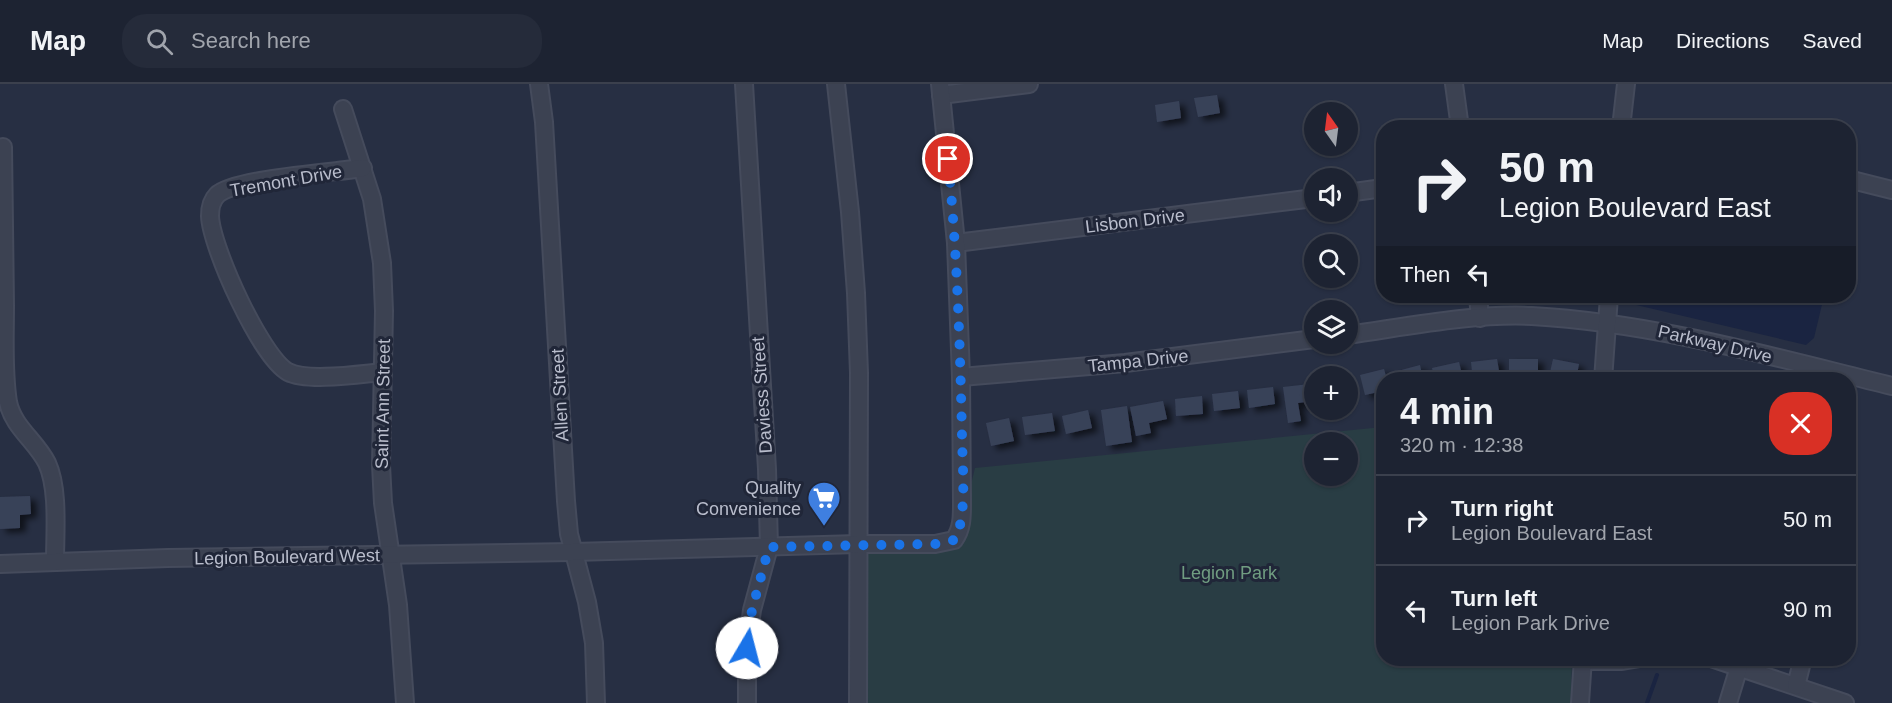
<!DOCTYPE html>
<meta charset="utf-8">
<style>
:root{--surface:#1d2332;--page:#252b3a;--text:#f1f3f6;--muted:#a0a4ac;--line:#3b404d}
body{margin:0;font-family:Arial,sans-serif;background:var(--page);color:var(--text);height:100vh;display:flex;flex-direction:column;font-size:22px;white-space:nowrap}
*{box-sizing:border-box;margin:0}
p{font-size:20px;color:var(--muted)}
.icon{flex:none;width:33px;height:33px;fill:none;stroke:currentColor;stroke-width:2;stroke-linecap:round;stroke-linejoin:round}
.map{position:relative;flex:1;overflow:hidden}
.drawer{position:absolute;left:1376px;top:288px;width:480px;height:294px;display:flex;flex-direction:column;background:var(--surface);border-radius:24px;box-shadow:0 2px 4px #0004,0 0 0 2px var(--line)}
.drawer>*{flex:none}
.banner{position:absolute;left:1376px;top:36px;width:480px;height:183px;border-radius:24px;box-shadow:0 2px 4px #0004,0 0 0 2px var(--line);background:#1d2332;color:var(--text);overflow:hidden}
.needle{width:39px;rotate:346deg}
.tools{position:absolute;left:1304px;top:18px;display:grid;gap:12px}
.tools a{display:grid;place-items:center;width:54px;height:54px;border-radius:50%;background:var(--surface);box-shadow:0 2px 4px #0004,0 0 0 2px var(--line);font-size:30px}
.pin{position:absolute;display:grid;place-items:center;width:51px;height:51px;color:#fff;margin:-26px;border:3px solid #fff;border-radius:50%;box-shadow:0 2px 6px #0007}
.me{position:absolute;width:66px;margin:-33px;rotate:8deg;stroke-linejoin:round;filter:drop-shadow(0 0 4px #0008)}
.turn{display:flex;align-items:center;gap:21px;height:126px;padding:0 24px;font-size:27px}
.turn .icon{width:78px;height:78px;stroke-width:2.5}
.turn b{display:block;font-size:42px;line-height:51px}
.then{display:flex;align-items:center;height:57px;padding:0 24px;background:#0003;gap:12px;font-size:22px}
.round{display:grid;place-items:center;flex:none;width:63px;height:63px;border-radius:24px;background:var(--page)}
.headline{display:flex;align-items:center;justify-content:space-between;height:102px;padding:0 24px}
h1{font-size:36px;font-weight:700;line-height:45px}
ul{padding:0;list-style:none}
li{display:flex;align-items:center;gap:18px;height:90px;padding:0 24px;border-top:2px solid var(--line)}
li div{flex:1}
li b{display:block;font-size:22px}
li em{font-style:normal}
header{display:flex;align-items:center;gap:36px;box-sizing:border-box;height:84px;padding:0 30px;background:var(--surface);border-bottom:2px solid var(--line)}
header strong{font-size:28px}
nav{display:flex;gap:33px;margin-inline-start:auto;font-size:21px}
.search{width:420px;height:54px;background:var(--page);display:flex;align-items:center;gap:15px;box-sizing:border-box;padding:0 21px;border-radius:24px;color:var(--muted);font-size:22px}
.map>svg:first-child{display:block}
.green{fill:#293d44;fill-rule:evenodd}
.water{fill:#1a2441}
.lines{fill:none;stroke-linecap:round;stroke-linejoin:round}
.stream{stroke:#1a2441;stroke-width:4}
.building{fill:#394259;filter:url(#shadow)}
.minor-casing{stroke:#454b5c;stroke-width:20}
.minor{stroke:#3c4252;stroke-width:16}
.route{stroke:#1a73e8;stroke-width:10;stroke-dasharray:0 18}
.labels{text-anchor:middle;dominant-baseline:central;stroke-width:6;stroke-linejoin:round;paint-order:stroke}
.street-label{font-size:18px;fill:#b9bdcc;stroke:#202638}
.poi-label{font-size:18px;fill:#b9bdcc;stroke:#202638;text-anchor:end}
.park-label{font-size:18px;fill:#709d81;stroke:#202638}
</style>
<header>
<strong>Map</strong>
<div class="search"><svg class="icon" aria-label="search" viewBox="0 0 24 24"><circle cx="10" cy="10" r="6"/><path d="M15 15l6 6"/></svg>Search here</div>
<nav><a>Map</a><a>Directions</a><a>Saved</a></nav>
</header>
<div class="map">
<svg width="1892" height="619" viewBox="0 0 1892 619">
<defs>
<filter id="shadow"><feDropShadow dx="6" dy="4" stdDeviation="3" flood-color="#0009"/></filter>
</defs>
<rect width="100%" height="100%" fill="#272f43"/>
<!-- green -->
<path class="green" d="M1383 343V574L1572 575 1571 619H858V460L959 449 975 384ZM1314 358H1347V392H1314Z"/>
<!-- water -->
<path class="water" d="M1630 212H1824L1814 254 1806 261 1632 220Z"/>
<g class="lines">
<!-- stream -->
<path class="stream" d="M1647 619 1657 591"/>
</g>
<!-- building -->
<g class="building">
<path d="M1217 11 1220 29 1198 33 1194 14Z"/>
<path d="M1179 17 1181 34 1157 38 1155 21Z"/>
<path d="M1497 275 1500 293 1473 296 1471 278Z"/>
<rect x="1509" y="275" width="29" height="18"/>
<path d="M1553 275 1579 280 1576 296 1549 293Z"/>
<path d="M1459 278 1463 295 1435 296 1432 284Z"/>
<path d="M1420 281 1423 296H1395L1394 288Z"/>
<path d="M1384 285 1387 296H1383V307L1365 311 1360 291Z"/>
<path d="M1310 300 1313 317 1298 319 1301 337 1288 339 1283 303Z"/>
<path d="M1273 303 1275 320 1249 324 1247 306Z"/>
<path d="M1238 307 1240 324 1214 327 1212 310Z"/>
<path d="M1202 312 1203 330 1176 332 1175 315Z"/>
<path d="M1163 317 1167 335 1149 339 1151 349 1136 352 1130 323Z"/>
<path d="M1127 322 1132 358 1106 362 1101 326Z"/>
<path d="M1088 326 1092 344 1066 350 1062 332Z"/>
<path d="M1052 329 1055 347 1025 351 1022 333Z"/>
<path d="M1009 334 1014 357 991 362 986 339Z"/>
<path d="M30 412 31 430 20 431V444L0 445V413Z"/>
</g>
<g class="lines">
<!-- minor casing -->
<g class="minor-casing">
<g id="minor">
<path d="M539 0 544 38 566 417 569 450 587 518 594 559 596 619"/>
<path d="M744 0 767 385 769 463 752 526 747 564V619"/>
<path d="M836 0 850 128 856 209 859 289 858 619"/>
<path d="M1454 0 1460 44"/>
<path d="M941 11 1029 0"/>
<path d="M343 25 372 115 382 179 384 227 381 381 383 419 398 521 405 619"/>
<path d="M1621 44 1626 0"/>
<path d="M3 63C4 116 4 169 5 222 5 253 3 287 8 318 13 343 36 357 47 379 59 405 55 448 55 478"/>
<path d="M363 84C336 88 232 95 217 111 211 117 210 124 210 132 211 163 261 273 288 288 308 298 360 290 383 288"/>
<path d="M1848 95 1892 106"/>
<path d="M1347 109 1383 104"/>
<path d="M956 159 1314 114"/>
<path d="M1478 212 1480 234"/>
<path d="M1347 251C1405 243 1474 229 1532 232 1655 239 1773 273 1892 302"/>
<path d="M961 293 1125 279 1314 255"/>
<path d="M1603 296 1609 212"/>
<path d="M0 480 168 474 573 468 858 460H935L954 456C962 445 962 433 962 420L961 293 956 159 940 0"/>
<path d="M1711 574 1845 619"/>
<path d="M1582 577H1622L1640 574"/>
<path d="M1796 602 1803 574"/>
<path d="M1580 619 1583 574"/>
<path d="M1728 619 1739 583"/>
</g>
</g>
<!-- minor -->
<use href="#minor" class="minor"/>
</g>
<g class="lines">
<!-- route -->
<path class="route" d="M747 564 752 526 769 463 935 460 954 456C968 437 962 377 962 352 960 259 957 167 948 75"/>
</g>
<!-- icons -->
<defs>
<g id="supermarket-pin" transform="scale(1.725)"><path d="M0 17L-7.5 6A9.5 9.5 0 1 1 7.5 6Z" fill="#3f7fe0" stroke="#202638"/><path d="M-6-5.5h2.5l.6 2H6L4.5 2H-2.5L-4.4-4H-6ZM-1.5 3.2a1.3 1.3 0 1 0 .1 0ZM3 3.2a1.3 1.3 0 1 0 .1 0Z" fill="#fff"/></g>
</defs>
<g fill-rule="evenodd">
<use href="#supermarket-pin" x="824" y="414"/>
</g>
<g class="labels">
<!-- street labels -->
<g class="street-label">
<text transform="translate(286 97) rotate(-10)">Tremont Drive</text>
<text transform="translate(1135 137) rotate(-7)">Lisbon Drive</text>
<text transform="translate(1715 260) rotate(13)">Parkway Drive</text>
<text transform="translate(1138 277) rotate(-6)">Tampa Drive</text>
<text transform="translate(560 311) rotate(-93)">Allen Street</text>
<text transform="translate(762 311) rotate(-94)">Daviess Street</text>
<text transform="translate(383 320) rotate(-89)">Saint Ann Street</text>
<text transform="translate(287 473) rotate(-1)">Legion Boulevard West</text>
</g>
<!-- poi labels -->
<g class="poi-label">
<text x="801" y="404">Quality<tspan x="801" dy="21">Convenience</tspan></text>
</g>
<!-- park labels -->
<g class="park-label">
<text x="1229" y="489">Legion Park</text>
</g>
</g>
</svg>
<div class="tools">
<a><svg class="needle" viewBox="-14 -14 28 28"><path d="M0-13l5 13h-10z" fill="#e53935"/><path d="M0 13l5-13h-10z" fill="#a0a4ac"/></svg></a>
<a><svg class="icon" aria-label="sound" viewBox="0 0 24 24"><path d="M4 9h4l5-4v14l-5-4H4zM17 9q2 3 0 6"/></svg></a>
<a><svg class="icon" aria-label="search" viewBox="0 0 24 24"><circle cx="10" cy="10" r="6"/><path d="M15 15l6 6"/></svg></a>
<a><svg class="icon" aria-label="layers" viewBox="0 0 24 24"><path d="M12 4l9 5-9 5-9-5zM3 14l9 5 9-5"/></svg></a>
<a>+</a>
<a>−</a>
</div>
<div class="pin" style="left:948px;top:75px;background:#d93025"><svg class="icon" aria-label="arrive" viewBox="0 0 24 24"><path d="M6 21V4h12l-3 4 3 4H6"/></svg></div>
<svg class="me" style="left:747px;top:564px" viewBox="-20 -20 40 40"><circle r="19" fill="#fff"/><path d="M0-13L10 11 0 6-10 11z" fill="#1a73e8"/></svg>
<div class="banner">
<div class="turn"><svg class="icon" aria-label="right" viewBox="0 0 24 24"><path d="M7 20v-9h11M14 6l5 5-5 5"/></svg><div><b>50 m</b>Legion Boulevard East</div></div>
<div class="then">Then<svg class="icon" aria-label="left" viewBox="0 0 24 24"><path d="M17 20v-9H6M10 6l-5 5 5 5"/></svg></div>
</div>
<section class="drawer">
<div class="headline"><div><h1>4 min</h1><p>320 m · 12:38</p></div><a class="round" style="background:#d93025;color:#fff"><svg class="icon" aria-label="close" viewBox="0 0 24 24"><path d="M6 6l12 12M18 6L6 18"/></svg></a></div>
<ul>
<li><svg class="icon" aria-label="right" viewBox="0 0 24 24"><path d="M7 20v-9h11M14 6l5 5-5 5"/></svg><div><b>Turn right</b><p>Legion Boulevard East</p></div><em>50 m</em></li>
<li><svg class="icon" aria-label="left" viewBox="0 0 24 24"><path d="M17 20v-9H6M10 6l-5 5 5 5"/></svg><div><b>Turn left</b><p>Legion Park Drive</p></div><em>90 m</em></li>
</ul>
</section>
</div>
